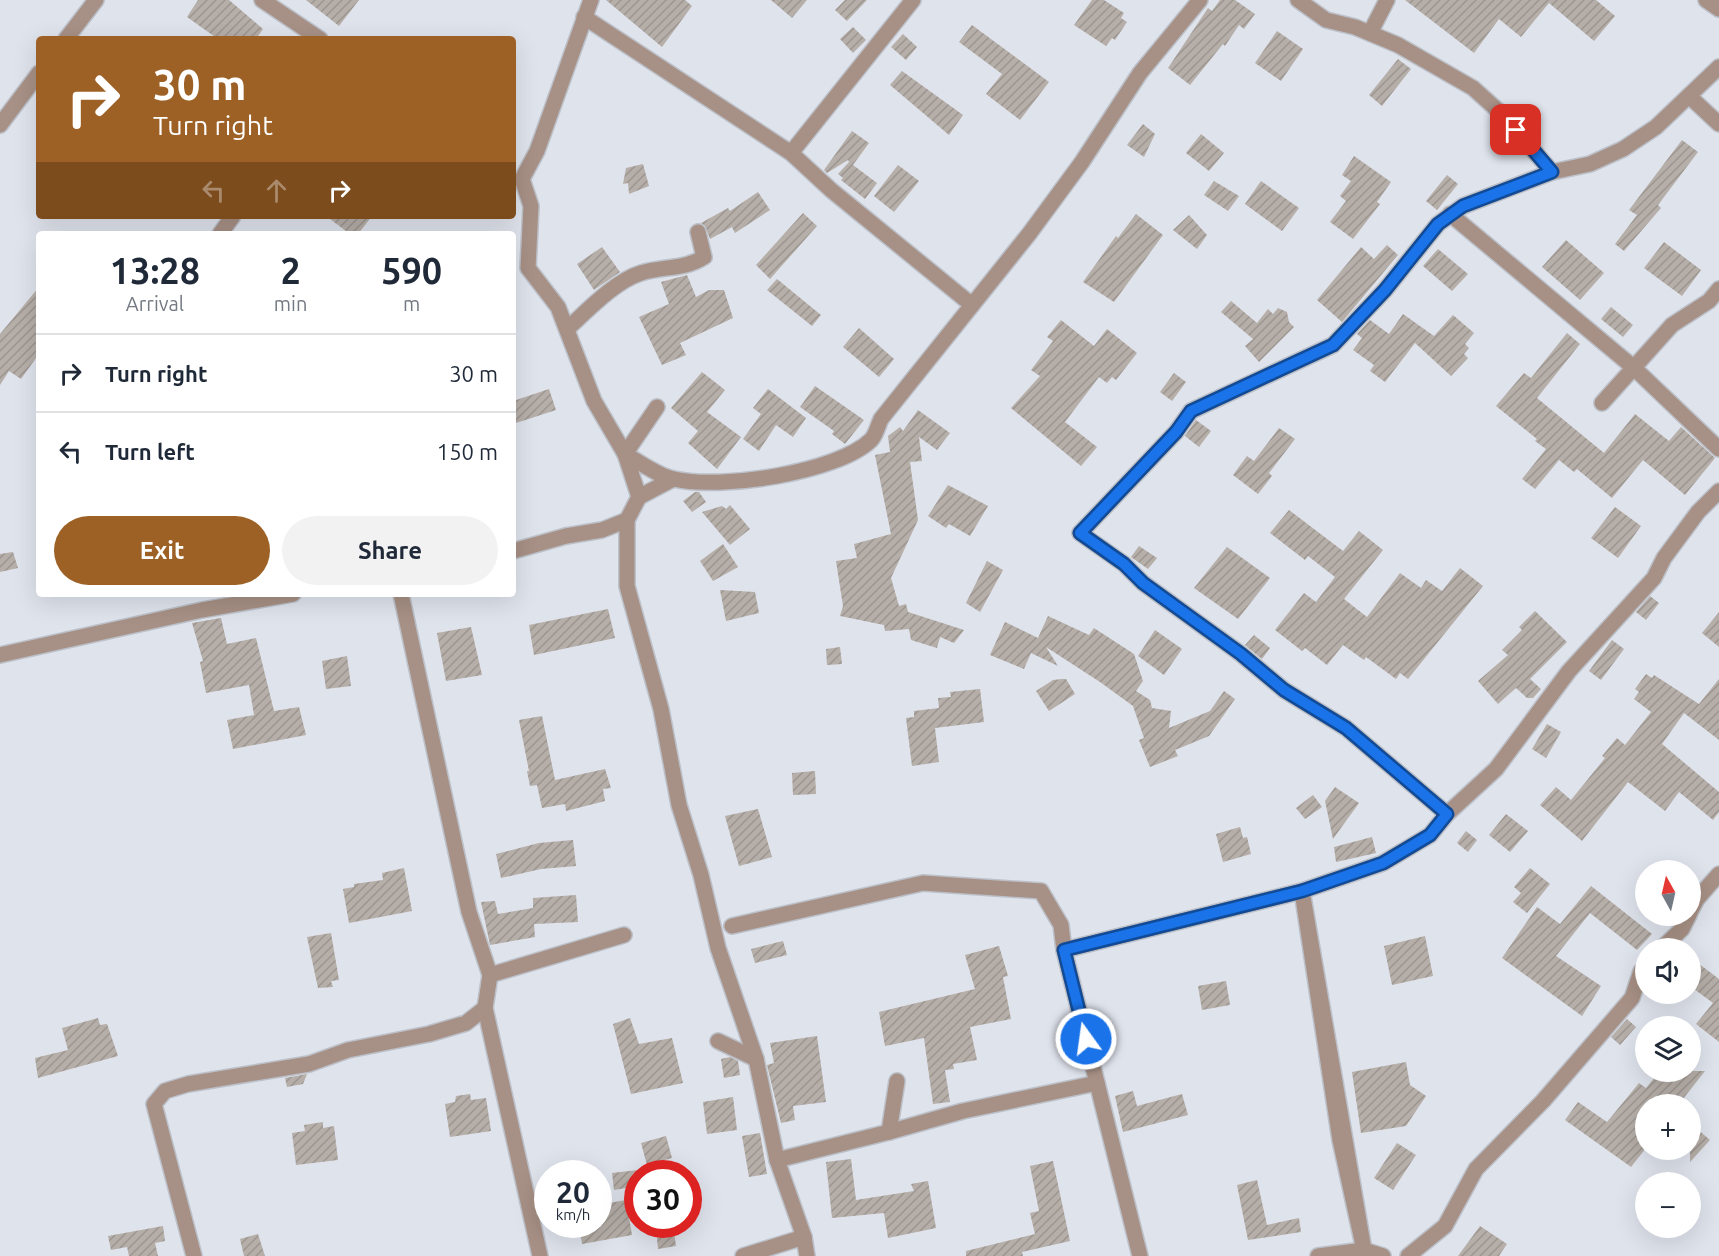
<!DOCTYPE html>
<meta charset="utf-8">
<style>
:root{--surface:#fff;--page:#f2f2f3;--text:#1f2937;--muted:#747a83;--line:#e0e1e3;--accent:#9d6025}
body{margin:0;font-family:Ubuntu,sans-serif;background:var(--page);color:var(--text);height:100vh;display:flex;flex-direction:column;font-size:22px;white-space:nowrap}
*{box-sizing:border-box;margin:0}
p{font-size:20px;color:var(--muted)}
.icon{flex:none;width:33px;height:33px;fill:none;stroke:currentColor;stroke-width:2;stroke-linecap:round;stroke-linejoin:round}
.map{position:relative;flex:1;overflow:hidden}
.sheet{position:absolute;left:36px;top:231px;width:480px;height:366px;display:flex;flex-direction:column;background:var(--surface);border-radius:6px;box-shadow:0 6px 24px #0002}
.sheet>*{flex:none}
.hud{position:absolute;left:36px;top:36px;width:480px;height:183px;border-radius:6px;box-shadow:0 6px 24px #0002;background:#9d6025;color:#fff;overflow:hidden}
.needle{width:39px;rotate:352deg}
.controls{position:absolute;left:1635px;top:860px;display:grid;gap:12px}
.controls a{display:grid;place-items:center;width:66px;height:66px;border-radius:50%;background:var(--surface);box-shadow:0 6px 24px #0002;font-size:30px}
.speed{position:absolute;left:534px;top:1160px;display:flex;gap:12px;font-size:30px;font-weight:700;text-align:center}
.speed>*{display:grid;place-content:center;width:78px;height:78px;border-radius:50%;background:var(--surface);box-shadow:0 6px 24px #0002;line-height:1}
.speed small{font-size:15px;font-weight:400}
.speed .limit{border:9px solid #d22;background:#fff;color:#111}
.pin{position:absolute;display:grid;place-items:center;width:51px;height:51px;color:#fff;margin:-26px;border-radius:12px;box-shadow:0 3px 9px #0006}
.me{position:absolute;width:66px;margin:-33px;rotate:346deg;stroke-linejoin:round;filter:drop-shadow(0 0 4px #0008)}
.turn{display:flex;align-items:center;gap:21px;height:126px;padding:0 18px;font-size:27px}
.turn .icon{width:78px;height:78px;stroke-width:2.5}
.turn b{display:block;font-size:42px;line-height:51px}
.lanes{display:flex;align-items:center;height:57px;padding:0 18px;background:#0003;justify-content:center;gap:30px;direction:ltr}
.lanes .off{opacity:.35}
.eta{display:flex;justify-content:space-evenly;align-items:center;height:102px;text-align:center}
.eta b{font-size:36px;font-weight:600;line-height:42px}
.button{display:flex;gap:12px;margin-top:auto;padding:12px 18px}
.button a{flex:1;height:69px;border-radius:36px;background:var(--accent);color:#fff;font-size:24px;font-weight:600;line-height:69px;text-align:center}
.button a+a{background:var(--page);color:var(--text)}
ul{padding:0;list-style:none}
li{display:flex;align-items:center;gap:18px;height:78px;padding:0 18px;border-top:2px solid var(--line)}
li div{flex:1}
li b{display:block;font-size:22px}
li em{font-style:normal}
.map>svg:first-child{display:block}
.building{fill:url(#building-hatch)}
.lines{fill:none;stroke-linecap:round;stroke-linejoin:round}
.minor-casing{stroke:#bcc0c8;stroke-width:18}
.minor{stroke:#a79085;stroke-width:15}
.route-casing{stroke:#114b97;stroke-width:15}
.route{stroke:#1a73e8;stroke-width:10}
</style>
<div class="map">
<svg width="1719" height="1256" viewBox="0 0 1719 1256">
<defs>
<pattern id="building-hatch" width="6" height="6" patternUnits="userSpaceOnUse" patternTransform="scale(1.5)"><rect width="6" height="6" fill="#b6aea8"/><path d="M-1 1l2-2M0 6l6-6M5 7l2-2" fill="none" stroke="#9c9590"/></pattern>
</defs>
<rect width="100%" height="100%" fill="#dfe3ec"/>
<!-- building -->
<g class="building">
<path d="M198 0H229L263 29 256 39H218L187 17Z"/>
<path d="M306 0H359L339 26Z"/>
<path d="M606 0H685L692 6 662 47Z"/>
<path d="M771 0H807L792 18Z"/>
<path d="M845 0H867L847 21 835 10Z"/>
<path d="M1092 0H1104L1124 13 1121 18 1127 22 1115 40 1112 38 1106 46 1074 25Z"/>
<path d="M1220 0H1235L1255 14 1244 29 1239 25 1225 46 1223 44 1190 85 1168 68 1208 8 1212 11Z"/>
<path d="M1405 0H1596L1615 16 1594 41 1549 3 1521 37 1499 19 1474 53Z"/>
<path d="M972 25 1049 82 1020 120 986 94 1002 74 959 42Z"/>
<path d="M853 27 866 40 853 53 840 39Z"/>
<path d="M1277 31 1303 49 1281 81 1255 63Z"/>
<path d="M903 34 917 47 906 60 891 47Z"/>
<path d="M1398 59 1411 69 1382 106 1369 95Z"/>
<path d="M902 71 963 115 949 135 890 85Z"/>
<path d="M1143 124 1155 134 1144 157 1127 145Z"/>
<path d="M852 131 869 143 853 165 877 183 865 199 841 180 843 178 838 174 849 162 848 160 827 173 824 170Z"/>
<path d="M1201 134 1224 153 1209 171 1186 153Z"/>
<path d="M1682 140 1698 152 1658 205 1661 208 1624 251 1615 244 1637 215 1629 210Z"/>
<path d="M1354 156 1391 182 1377 202 1380 204 1353 239 1330 222 1346 201 1340 196 1351 181 1342 175Z"/>
<path d="M643 164 649 186 629 194 628 183 623 184 626 168Z"/>
<path d="M898 165 919 181 894 212 874 196Z"/>
<path d="M1447 175 1458 184 1437 210 1426 201Z"/>
<path d="M1214 181 1239 196 1228 211 1204 195Z"/>
<path d="M1261 181 1299 208 1282 231 1245 204Z"/>
<path d="M758 192 770 210 735 233 732 227 710 239 705 226 701 223 728 208 730 211Z"/>
<path d="M803 213 817 226 770 279 756 265Z"/>
<path d="M1136 214 1163 235 1114 302 1083 282 1116 236 1118 238Z"/>
<path d="M1189 215 1207 235 1197 249 1173 230Z"/>
<path d="M326 216H372L358 234H350Z"/>
<path d="M1566 240 1604 273 1580 300 1542 267Z"/>
<path d="M1664 242 1701 270 1682 296 1644 268Z"/>
<path d="M1387 245 1398 255 1342 322 1317 300 1361 247 1374 259Z"/>
<path d="M602 247 620 272 594 290 577 264Z"/>
<path d="M1438 249 1468 274 1452 291 1423 266Z"/>
<path d="M687 275 696 297 709 290H724L733 318 680 343 686 355 662 365 639 317 669 304 661 282Z"/>
<path d="M777 279 821 315 812 326 767 290Z"/>
<path d="M39 287V354L21 379 9 371 0 385V334Z"/>
<path d="M1231 301 1257 323 1268 309 1273 314 1278 308 1287 312 1289 322 1294 327 1259 362 1245 346 1253 339 1221 312Z"/>
<path d="M1611 307 1633 325 1623 337 1601 319Z"/>
<path d="M1403 314 1434 336 1453 315 1474 333 1465 344 1469 348 1464 354 1468 358 1451 376 1415 343 1385 382 1370 371 1374 365 1353 350 1362 338 1357 334 1370 320 1389 334Z"/>
<path d="M1061 320 1094 346 1107 329 1137 353 1116 380 1112 377 1107 383 1099 377 1065 422 1097 447 1081 466 1011 408 1040 376 1031 370 1053 341 1047 337Z"/>
<path d="M859 328 894 359 879 377 843 347Z"/>
<path d="M1567 333 1580 344 1537 398 1604 453 1635 414 1669 441 1681 427 1715 458 1685 495 1643 460 1612 498 1577 469 1574 472 1559 460 1535 489 1522 479 1546 449 1535 441 1537 439 1496 406 1524 373 1531 378Z"/>
<path d="M702 372 725 390 707 412 741 437 717 469 688 443 698 431 671 408Z"/>
<path d="M1174 373 1186 382 1172 401 1160 392Z"/>
<path d="M815 386 864 420 845 444 832 434 834 431 800 407Z"/>
<path d="M549 389 556 410 513 424V401Z"/>
<path d="M768 389 806 418 793 437 776 425 759 451 743 439 761 414 753 408Z"/>
<path d="M918 410 950 433 937 450 919 437 922 461 910 462 918 520 891 578 899 606 906 604 908 612 964 630 954 643 940 637 937 648 911 640 909 629 885 631 884 625 840 616 843 606 836 561 857 558 854 544 891 534 875 455 890 452 888 436 900 427 903 431Z"/>
<path d="M1196 420 1211 431 1199 447 1185 436Z"/>
<path d="M1279 428 1295 439 1269 473 1272 476 1258 494 1233 475 1247 456 1254 461Z"/>
<path d="M948 485 988 506 970 536 949 524 946 528 928 516Z"/>
<path d="M695 492H699L706 502 692 512 683 501Z"/>
<path d="M730 505 750 529 730 545 702 512 722 506 726 509Z"/>
<path d="M1615 507 1641 526 1618 558 1591 538Z"/>
<path d="M1289 510 1343 551 1359 531 1383 550 1344 599 1367 617 1400 573 1421 588 1426 580 1442 591 1460 568 1483 586 1408 679 1400 673 1396 679 1366 657 1364 660 1343 645 1327 665 1305 648 1302 651 1275 630 1304 593 1316 602 1335 577 1308 556 1305 560 1270 533Z"/>
<path d="M723 544 738 567 713 581 700 561Z"/>
<path d="M1139 546 1157 558 1148 569 1131 557Z"/>
<path d="M1227 547 1270 578 1238 619 1194 588Z"/>
<path d="M13 552 18 568 0 572V554Z"/>
<path d="M987 561 1003 570 980 612 966 603Z"/>
<path d="M720 590 755 592 759 613 726 621Z"/>
<path d="M1650 596 1659 603 1646 620 1636 612Z"/>
<path d="M608 609 615 638 534 655 529 625Z"/>
<path d="M1535 611 1567 642 1530 679 1541 689 1533 698H1527L1516 688 1498 704 1478 681 1508 655 1502 650 1522 630 1519 627Z"/>
<path d="M1719 612V647L1702 633Z"/>
<path d="M1048 616 1089 635 1094 628 1134 654 1143 681 1136 691 1150 700 1152 708 1171 711 1169 728 1210 711 1224 691 1235 699 1209 736 1175 750 1178 756 1150 767 1139 740 1144 738 1133 706 1100 682 1046 647 1058 666 1031 653 1024 669 990 655 1005 622 1038 638Z"/>
<path d="M221 618 227 644 256 638 274 711 299 707 306 735 233 749 227 720 254 715 249 685 206 693 200 662 203 661 192 623Z"/>
<path d="M471 627 482 675 446 681 437 633Z"/>
<path d="M1155 630 1182 649 1164 675 1138 656Z"/>
<path d="M1254 635 1270 648 1262 659 1245 645Z"/>
<path d="M1612 640 1624 649 1601 680 1589 671Z"/>
<path d="M840 647 842 664 827 665 826 649Z"/>
<path d="M347 656 351 686 326 689 322 661Z"/>
<path d="M1646 674 1652 678 1654 675 1699 704 1719 679V740L1684 713 1662 744 1719 792V812L1713 820 1679 792 1665 811 1628 782 1582 841 1540 805 1556 787 1571 800 1605 758 1602 756 1617 738 1625 745 1651 712 1634 699 1639 692 1635 689Z"/>
<path d="M1062 679H1066L1075 694 1049 711 1036 691 1053 680Z"/>
<path d="M980 689 984 722 935 728 939 762 912 766 906 718 914 717V711L939 708 938 698 951 697 950 692Z"/>
<path d="M542 716 555 780 605 769 611 788 603 789 605 801 566 811 565 804 542 808 537 785 530 786 527 771H529L519 720Z"/>
<path d="M1547 724 1561 732 1546 758 1532 749Z"/>
<path d="M815 771 816 794 793 795 792 773Z"/>
<path d="M1335 787 1359 803 1333 839 1325 801Z"/>
<path d="M1313 795 1322 807 1305 819 1296 808Z"/>
<path d="M758 809 772 857 739 866 725 816Z"/>
<path d="M1506 814 1528 831 1510 852 1489 835Z"/>
<path d="M1240 827 1243 838 1247 837 1251 854 1223 862 1216 834Z"/>
<path d="M1466 831 1477 840 1468 852 1457 843Z"/>
<path d="M1372 837 1376 853 1336 862 1334 847Z"/>
<path d="M573 840 576 866 541 869 501 878 496 854 539 843Z"/>
<path d="M404 868 412 911 349 923 343 889 354 887V884L383 880 382 873Z"/>
<path d="M1530 868 1550 884 1527 913 1513 902 1521 893 1514 887Z"/>
<path d="M1591 886 1652 934 1637 950 1590 913 1556 956 1601 986 1582 1016 1502 958 1537 907 1560 924Z"/>
<path d="M576 895 578 922 534 924 535 937 490 945 481 902 495 901 498 914 533 908V898Z"/>
<path d="M331 933 339 980 331 981 333 987 318 988 307 937Z"/>
<path d="M1425 936 1433 976 1392 985 1384 946Z"/>
<path d="M783 941 787 955 755 963 751 949Z"/>
<path d="M999 946 1008 976 1003 977 1011 1019 970 1027 977 1060 953 1064 954 1069 945 1070 950 1102 933 1104 924 1038 885 1046 879 1012 975 989 965 955Z"/>
<path d="M1690 957 1719 979V1042L1696 1024 1713 1003 1690 986Z"/>
<path d="M1226 981 1230 1005 1202 1010 1198 986Z"/>
<path d="M98 1018 100 1025 107 1024 118 1056 38 1078 35 1058 68 1050 62 1028Z"/>
<path d="M630 1018 639 1044 672 1038 683 1083 631 1094 613 1024Z"/>
<path d="M1627 1019 1636 1027 1620 1045 1611 1037Z"/>
<path d="M817 1036 826 1102 793 1106 795 1120 781 1123 767 1065 774 1063 770 1043Z"/>
<path d="M730 1057 738 1061 740 1075 724 1078 721 1059Z"/>
<path d="M1406 1062 1410 1085 1426 1096 1406 1126 1361 1133 1352 1072Z"/>
<path d="M1660 1071H1705L1679 1104H1646V1148L1631 1167 1565 1120 1578 1102 1607 1122 1639 1083 1646 1088Z"/>
<path d="M307 1074 303 1084 287 1087 285 1078Z"/>
<path d="M1133 1091 1137 1106 1182 1094 1188 1115 1123 1132 1115 1096Z"/>
<path d="M470 1094 471 1100 486 1098 491 1131 450 1137 445 1104 455 1102 456 1096Z"/>
<path d="M733 1097 737 1130 707 1134 703 1102Z"/>
<path d="M323 1122V1128L334 1126 338 1160 296 1165 292 1133 305 1131 304 1125Z"/>
<path d="M1690 1123 1710 1140 1690 1162Z"/>
<path d="M760 1133 767 1174 749 1177 742 1136Z"/>
<path d="M666 1136 672 1158 647 1165 641 1143Z"/>
<path d="M1397 1143 1416 1155 1393 1190 1374 1178Z"/>
<path d="M851 1159 856 1200 914 1191 911 1184 928 1181 936 1228 888 1238 884 1213 832 1218 826 1162Z"/>
<path d="M1053 1161 1070 1241 1022 1252 1023 1256H966V1251L1035 1234 1030 1213 1039 1211 1030 1166Z"/>
<path d="M638 1170V1186L614 1190 612 1173Z"/>
<path d="M1257 1180 1267 1225 1299 1218 1301 1232 1248 1240 1237 1185Z"/>
<path d="M626 1200 632 1235 582 1244 579 1224H598V1205Z"/>
<path d="M673 1225 676 1246 658 1249 656 1227Z"/>
<path d="M163 1226 165 1241 155 1243 158 1256H129L127 1247 111 1250 108 1236Z"/>
<path d="M1480 1226 1507 1244 1499 1256H1458Z"/>
<path d="M258 1234 265 1256H244L240 1239Z"/>
</g>
<g class="lines">
<!-- minor casing -->
<g class="minor-casing">
<g id="minor">
<path d="M262 0 320 39"/>
<path d="M591 0 537 151 522 179 531 206 528 268 558 307 594 401 625 454 657 407"/>
<path d="M1298 0 1326 20 1355 27 1398 45 1473 88 1504 116 1552 172"/>
<path d="M1706 0 1719 9"/>
<path d="M584 17 791 153 831 190 972 305"/>
<path d="M1370 33 1387 0"/>
<path d="M66 39 96 0"/>
<path d="M1689 96 1719 124"/>
<path d="M0 125 39 73"/>
<path d="M791 153 913 0"/>
<path d="M1450 214 1633 367 1719 449"/>
<path d="M220 234 233 216"/>
<path d="M567 329C587 311 615 281 641 273 663 266 684 270 704 257L698 232"/>
<path d="M1602 403 1672 325 1709 301 1719 289"/>
<path d="M639 497 673 479"/>
<path d="M513 551 566 536 602 530 627 520"/>
<path d="M401 594 469 912 490 975 624 935"/>
<path d="M0 655 202 610 293 594"/>
<path d="M1447 814 1346 728 1284 690 1241 654 1143 583 1124 564 1080 533 1176 432 1191 411 1333 345 1385 290 1438 224 1463 206 1552 172 1590 164 1623 149 1656 127 1719 67"/>
<path d="M1302 891 1364 1250 1340 1140Z"/>
<path d="M1690 912 1697 899 1719 874"/>
<path d="M732 926 923 883 1041 891 1061 925 1064 950"/>
<path d="M1662 948 1682 929 1689 915"/>
<path d="M490 975 485 1008 540 1256"/>
<path d="M718 1041 756 1059"/>
<path d="M889 1132 963 1111 1097 1083"/>
<path d="M777 1160 889 1132 897 1081"/>
<path d="M194 1256 154 1104 165 1091 188 1084 309 1064 348 1050 429 1034 466 1023 485 1008"/>
<path d="M743 1256 804 1237"/>
<path d="M807 1256 804 1237 777 1160 756 1059 718 948 701 875 679 805 661 709 627 586V520L639 497 625 454C640 462 658 476 674 479 719 490 837 473 871 440 876 435 878 425 881 419L1029 234 1082 162 1140 73 1200 0"/>
<path d="M1140 1256 1064 950 1302 891 1383 863 1430 835 1447 814 1496 769 1569 671 1654 578 1664 558 1698 512 1719 491"/>
<path d="M1318 1256 1364 1250 1383 1256"/>
<path d="M1408 1256 1445 1226 1476 1169 1543 1101 1632 998 1641 971 1646 966"/>
</g>
</g>
<!-- minor -->
<use href="#minor" class="minor"/>
</g>
<g class="lines">
<!-- route casing -->
<g class="route-casing">
<path id="route" d="M1086 1039 1064 950 1302 891 1383 863 1430 835 1447 814 1346 728 1284 690 1241 654 1143 583 1124 564 1080 533 1176 432 1191 411 1333 345 1385 290 1438 224 1463 206 1552 172 1516 130"/>
</g>
<!-- route -->
<use href="#route" class="route"/>
</g>
</svg>
<div class="controls">
<a><svg class="needle" viewBox="-14 -14 28 28"><path d="M0-13l5 13h-10z" fill="#e53935"/><path d="M0 13l5-13h-10z" fill="#747a83"/></svg></a>
<a><svg class="icon" aria-label="sound" viewBox="0 0 24 24"><path d="M4 9h4l5-4v14l-5-4H4zM17 9q2 3 0 6"/></svg></a>
<a><svg class="icon" aria-label="layers" viewBox="0 0 24 24"><path d="M12 4l9 5-9 5-9-5zM3 14l9 5 9-5"/></svg></a>
<a>+</a>
<a>−</a>
</div>
<div class="speed"><div>20<small>km/h</small></div><div class="limit">30</div></div>
<div class="pin" style="left:1516px;top:130px;background:#d93025"><svg class="icon" aria-label="arrive" viewBox="0 0 24 24"><path d="M6 21V4h12l-3 4 3 4H6"/></svg></div>
<svg class="me" style="left:1086px;top:1039px" viewBox="-20 -20 40 40"><circle r="17" fill="#1a73e8" stroke="#fff" stroke-width="3"/><path d="M0-11L8 9 0 5-8 9z" fill="#fff"/></svg>
<div class="hud">
<div class="turn"><svg class="icon" aria-label="right" viewBox="0 0 24 24"><path d="M7 20v-9h11M14 6l5 5-5 5"/></svg><div><b>30 m</b>Turn right</div></div>
<div class="lanes"><svg class="icon off" aria-label="left" viewBox="0 0 24 24"><path d="M17 20v-9H6M10 6l-5 5 5 5"/></svg><svg class="icon off" aria-label="ahead" viewBox="0 0 24 24"><path d="M12 20V5M6 11l6-6 6 6"/></svg><svg class="icon" aria-label="right" viewBox="0 0 24 24"><path d="M7 20v-9h11M14 6l5 5-5 5"/></svg></div>
</div>
<section class="sheet">
<div class="eta">
<div><b>13:28</b><p>Arrival</p></div>
<div><b>2</b><p>min</p></div>
<div><b>590</b><p>m</p></div>
</div>
<ul>
<li><svg class="icon" aria-label="right" viewBox="0 0 24 24"><path d="M7 20v-9h11M14 6l5 5-5 5"/></svg><div><b>Turn right</b></div><em>30 m</em></li>
<li><svg class="icon" aria-label="left" viewBox="0 0 24 24"><path d="M17 20v-9H6M10 6l-5 5 5 5"/></svg><div><b>Turn left</b></div><em>150 m</em></li>
</ul>
<div class="button"><a>Exit</a><a>Share</a></div>
</section>
</div>
